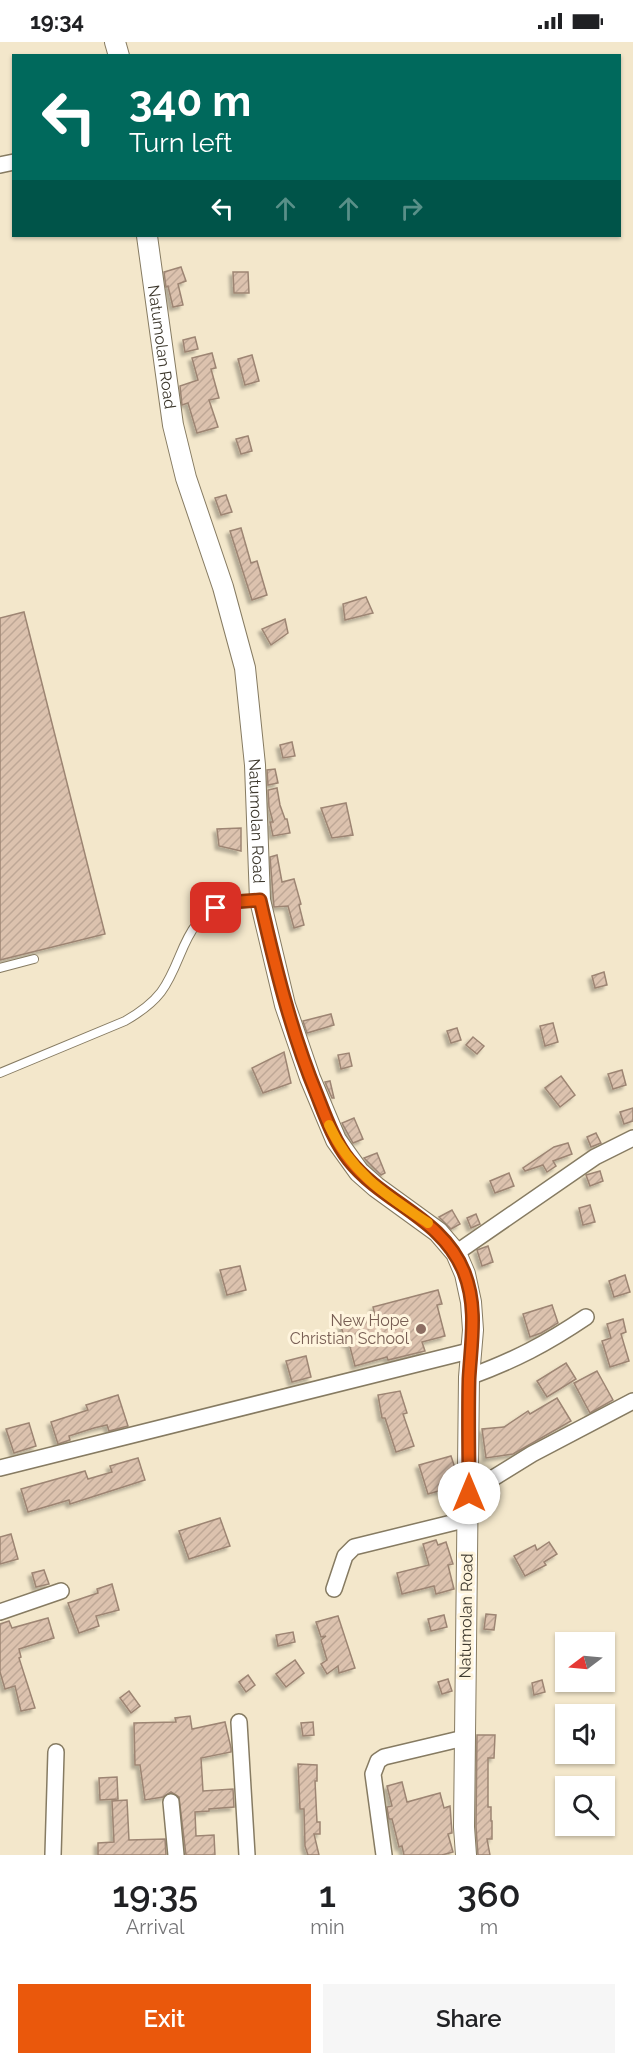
<!DOCTYPE html>
<style>
:root{--surface:#fff;--page:#f6f6f6;--text:#202124;--muted:#757577;--accent:#ea580c}
body{margin:0;font-family:Raleway,sans-serif;background:var(--page);color:var(--text);height:100vh;display:flex;flex-direction:column;font-size:22px;white-space:nowrap}
*{box-sizing:border-box;margin:0}
p{font-size:20px;color:var(--muted)}
.icon{flex:none;width:33px;height:33px;fill:none;stroke:currentColor;stroke-width:2;stroke-linecap:round;stroke-linejoin:round}
.map{position:relative;height:1813px;overflow:hidden}
.details{display:flex;flex-direction:column;background:var(--surface);flex:1}
.details>*{flex:none}
.guide{position:absolute;left:12px;top:12px;width:609px;height:183px;border-radius:0px;box-shadow:0 2px 4px #0004;background:#00695c;color:#fff;overflow:hidden}
.needle{width:39px;rotate:254deg}
.fabs{position:absolute;left:555px;top:1590px;display:grid;gap:12px}
.fabs a{display:grid;place-items:center;width:60px;height:60px;border-radius:0px;background:var(--surface);box-shadow:0 2px 4px #0004;font-size:30px}
.pin{position:absolute;display:grid;place-items:center;width:51px;height:51px;color:#fff;margin:-26px;border-radius:12px;box-shadow:0 3px 9px #0006}
.me{position:absolute;width:66px;margin:-33px;rotate:0deg;stroke-linejoin:round;filter:drop-shadow(0 0 4px #0008)}
.turn{display:flex;align-items:center;gap:21px;height:126px;padding:0 18px;font-size:27px}
.turn .icon{width:78px;height:78px;stroke-width:2.5}
.turn b{display:block;font-size:42px;line-height:51px}
.lanes{display:flex;align-items:center;height:57px;padding:0 18px;background:#0003;justify-content:center;gap:30px;direction:ltr}
.lanes .off{opacity:.35}
.eta{display:flex;justify-content:space-evenly;align-items:center;height:102px;text-align:center}
.eta b{font-size:36px;font-weight:600;line-height:42px}
.action{display:flex;gap:12px;margin-top:auto;padding:12px 18px}
.action a{flex:1;height:69px;border-radius:0px;background:var(--accent);color:#fff;font-size:24px;font-weight:600;line-height:69px;text-align:center}
.action a+a{background:var(--page);color:var(--text)}
.status{display:flex;justify-content:space-between;align-items:center;height:42px;padding:0 30px;background:var(--surface);direction:ltr}
.status svg{height:16px;fill:currentColor}
.map>svg:first-child{display:block}
.building{fill:url(#building-hatch);stroke:#9d8573;stroke-width:1.5;filter:url(#shadow)}
.lines{fill:none;stroke-linecap:round;stroke-linejoin:round}
.lane-casing{stroke:#867b62;stroke-width:10}
.street-casing{stroke:#867b62;stroke-width:18}
.secondary-casing{stroke:#867b62;stroke-width:22}
.lane{stroke:#fff;stroke-width:8}
.street{stroke:#fff;stroke-width:15}
.secondary{stroke:#fff;stroke-width:20}
.route-casing{stroke:#983908;stroke-width:15}
.route{stroke:#ea580c;stroke-width:10}
.slow{stroke:#f59e0b;stroke-width:10}
.education-dot{fill:#8d6e63;stroke:#fff5de;stroke-width:2}
.labels{text-anchor:middle;dominant-baseline:central;stroke-width:6;stroke-linejoin:round;paint-order:stroke}
.street-label{font-size:16px;fill:#3e392e;stroke:#fff5de}
.education-label{font-size:16px;fill:#785e54;stroke:#fff5de;text-anchor:end}
</style>
<div class="status"><b>19:34</b><svg viewBox="0 0 49 12"><path d="M0 12V9h3v3zM5 12V6h3v6zM10 12V3h3v9zM15 12V0h3v12zM26 1h20v11H26zM47 4h2v5h-2z"/></svg></div>
<div class="map">
<svg width="633" height="1813" viewBox="0 0 633 1813">
<defs>
<pattern id="building-hatch" width="6" height="6" patternUnits="userSpaceOnUse" patternTransform="scale(1.5)"><rect width="6" height="6" fill="#dcc2ae"/><path d="M-1 1l2-2M0 6l6-6M5 7l2-2" fill="none" stroke="#bea796"/></pattern>
<filter id="shadow"><feDropShadow dx="-3.5" dy="3.5" stdDeviation="1.5" flood-color="#0004"/></filter>
</defs>
<rect width="100%" height="100%" fill="#f3e7cb"/>
<!-- building -->
<g class="building">
<path d="M181 225 186 239 178 242 183 263 173 265 168 244 166 245 164 230Z"/>
<path d="M233 230H248L249 251H234Z"/>
<path d="M195 295 198 307 185 310 183 298Z"/>
<path d="M212 311 216 326 211 327 219 356 209 358 218 385 197 391 188 361 182 363 180 344 198 338 192 316Z"/>
<path d="M252 313 259 339 245 343 238 317Z"/>
<path d="M248 394 252 409 241 412 236 397Z"/>
<path d="M226 453 232 470 221 473 215 456Z"/>
<path d="M241 486 251 521 257 519 267 553 252 558 230 489Z"/>
<path d="M366 555 373 571 345 578 343 562Z"/>
<path d="M24 570 105 892 0 918V576Z"/>
<path d="M285 577 288 591 271 603 262 587Z"/>
<path d="M292 700 295 714 283 716 280 703Z"/>
<path d="M275 727 278 741 268 743 267 728Z"/>
<path d="M277 746 280 763 285 777H287L290 791 273 794 270 780H273L269 765 268 748Z"/>
<path d="M346 761 353 793 332 796 321 766Z"/>
<path d="M241 786V809L219 804 217 787Z"/>
<path d="M277 813 282 840 294 837 301 862 299 863 304 883 294 886 288 864 274 865 270 815Z"/>
<path d="M604 930 607 943 595 946 592 934Z"/>
<path d="M331 972 334 983 307 991 303 979Z"/>
<path d="M553 981 558 1000 545 1004 540 984Z"/>
<path d="M457 986 461 998 451 1001 447 989Z"/>
<path d="M473 995 484 1004 477 1012 466 1003Z"/>
<path d="M284 1010 291 1041 263 1051 252 1026Z"/>
<path d="M349 1011 352 1024 341 1027 338 1013Z"/>
<path d="M622 1028 626 1043 613 1047 608 1032Z"/>
<path d="M561 1034 575 1053 560 1065 545 1046Z"/>
<path d="M330 1039 334 1056H332L325 1040Z"/>
<path d="M633 1066V1079L624 1082 620 1070Z"/>
<path d="M354 1076 363 1097 353 1101 342 1081Z"/>
<path d="M596 1091 601 1101 591 1105 587 1095Z"/>
<path d="M568 1101 572 1112 553 1119 556 1124 547 1130 543 1123 525 1129 523 1126 554 1105Z"/>
<path d="M377 1111 385 1131 381 1133 364 1116Z"/>
<path d="M600 1129 603 1139 590 1144 586 1133Z"/>
<path d="M509 1131 514 1144 495 1151 490 1139Z"/>
<path d="M590 1163 595 1180 583 1183 579 1166Z"/>
<path d="M452 1168 460 1182 451 1187 439 1175Z"/>
<path d="M476 1172 480 1182 471 1186 467 1176Z"/>
<path d="M488 1204 493 1220 482 1224 477 1208Z"/>
<path d="M240 1224 246 1248 227 1253 220 1228Z"/>
<path d="M625 1233 630 1250 614 1255 609 1239Z"/>
<path d="M438 1248 442 1262 437 1263 445 1294 422 1300 425 1309 388 1318 387 1315 355 1324 349 1301 346 1302 341 1284 375 1273 373 1265Z"/>
<path d="M552 1263 558 1281 541 1291 530 1295 523 1272Z"/>
<path d="M623 1277 626 1290 621 1292 629 1319 610 1325 602 1299 611 1296 607 1282Z"/>
<path d="M306 1314 311 1335 292 1340 286 1319Z"/>
<path d="M566 1321 576 1337 547 1355 537 1339Z"/>
<path d="M597 1329 613 1358 590 1371 574 1341Z"/>
<path d="M400 1349 407 1371 403 1372 414 1404 396 1410 385 1376H382L378 1353Z"/>
<path d="M118 1353 128 1384 109 1389 107 1383 94 1386 69 1394 70 1398 58 1402 51 1380 88 1368 86 1363Z"/>
<path d="M557 1356 571 1379 513 1412 486 1416 482 1387 504 1385 528 1369 530 1372Z"/>
<path d="M29 1381 36 1404 14 1411 6 1387Z"/>
<path d="M451 1414 456 1429V1444L428 1452 419 1423Z"/>
<path d="M138 1416 145 1438 70 1462 69 1458 28 1470 21 1447 85 1429 88 1437 112 1430 110 1424Z"/>
<path d="M220 1476 230 1504 189 1517 179 1489Z"/>
<path d="M11 1492 18 1517 0 1522V1495Z"/>
<path d="M436 1498 438 1503 446 1500 453 1522 448 1523 454 1547 436 1552 434 1544 402 1552 397 1531 429 1523 423 1502Z"/>
<path d="M549 1500 557 1512 544 1520 546 1523 525 1534 514 1514 535 1503 537 1508Z"/>
<path d="M44 1528 49 1542 36 1545 32 1531Z"/>
<path d="M112 1542 119 1568 96 1574 99 1584 79 1591 68 1561 98 1551 97 1547Z"/>
<path d="M486 1572 496 1573 494 1588 484 1587Z"/>
<path d="M444 1573 447 1585 431 1589 428 1577Z"/>
<path d="M338 1574 355 1626 339 1631 338 1624 327 1632 321 1622 327 1618 321 1598 326 1594 321 1595 316 1580Z"/>
<path d="M48 1576 54 1596 19 1607 21 1615 19 1616 35 1666 21 1669 15 1644 5 1647 0 1630V1582L9 1579 12 1586Z"/>
<path d="M293 1590 295 1600 278 1604 276 1593Z"/>
<path d="M295 1618 304 1631 286 1645 276 1632Z"/>
<path d="M248 1633 255 1643 246 1650 239 1640Z"/>
<path d="M448 1637 452 1649 442 1652 438 1640Z"/>
<path d="M542 1638 545 1650 534 1653 532 1641Z"/>
<path d="M129 1649 140 1664 131 1671 120 1656Z"/>
<path d="M190 1674 192 1687 225 1680 231 1706V1710L201 1716 203 1749 233 1747 234 1765 209 1767V1769L195 1770 196 1794 214 1793 215 1813H186L179 1755 171 1750 163 1755 145 1758 140 1723H135L134 1681 176 1680 175 1676Z"/>
<path d="M313 1680 314 1693 303 1694 301 1681Z"/>
<path d="M477 1693H495L494 1716H488V1765H491V1779H492V1797H487L490 1813H478L476 1785Z"/>
<path d="M298 1722 317 1723V1739H315L317 1780H320V1792H314L319 1813H308L305 1804 304 1767H300Z"/>
<path d="M117 1735 118 1757 100 1758 99 1736Z"/>
<path d="M402 1740 407 1760 440 1751 444 1766 450 1764 452 1791 448 1792 453 1810 442 1813H404L402 1804 399 1805 392 1777H389L387 1765 392 1764 387 1744Z"/>
<path d="M127 1758 129 1798 165 1797 166 1813H98V1801L114 1800 112 1759Z"/>
</g>
<g class="lines">
<!-- lane casing -->
<g class="lane-casing">
<g id="lane">
<path d="M0 926 34 917"/>
<path d="M0 1031 125 979C139 971 151 963 161 950 186 916 181 875 231 860 239 858 250 858 259 858"/>
</g>
</g>
<!-- street casing -->
<g class="street-casing">
<g id="street">
<path d="M0 123 14 120"/>
<path d="M456 1211 595 1115 633 1096"/>
<path d="M469 1335C515 1318 546 1302 586 1275"/>
<path d="M0 1426 473 1308"/>
<path d="M469 1451 532 1412 633 1359"/>
<path d="M334 1547 345 1514 354 1505 468 1477"/>
<path d="M0 1570 61 1549"/>
<path d="M239 1680 247 1813"/>
<path d="M171 1760 176 1813"/>
<path d="M53 1813 56 1710"/>
<path d="M384 1813 373 1732 378 1719 384 1715 464 1696"/>
</g>
</g>
<!-- secondary casing -->
<g class="secondary-casing">
<g id="secondary">
<path d="M115 0 119 14"/>
<path id="s1" d="M147 194 173 383 186 436 223 545 245 626 255 723 260 858 285 963 310 1036 336 1098 359 1130 376 1145 438 1190 456 1211 465 1232 471 1260 473 1288 469 1335 464 1785 466 1813"/>
</g>
</g>
<!-- lane -->
<use href="#lane" class="lane"/>
<!-- street -->
<use href="#street" class="street"/>
<!-- secondary -->
<use href="#secondary" class="secondary"/>
</g>
<g class="lines">
<!-- route casing -->
<g class="route-casing">
<path id="route" d="M216 866 233 860 260 858C275 924 291 990 317 1053 326 1076 334 1099 349 1118 384 1162 442 1175 464 1230 478 1265 471 1301 469 1337 468 1375 469 1413 469 1451"/>
</g>
<!-- route -->
<use href="#route" class="route"/>
<!-- slow -->
<path class="slow" d="M329 1083C351 1131 386 1153 428 1181"/>
</g>
<!-- markers -->
<circle class="education-dot" cx="421" cy="1287" r="6"/>
<g class="labels">
<!-- street labels -->
<g class="street-label">
<text stroke="none"><textPath href="#s1" startOffset="112">Natumolan Road</textPath></text>
<text stroke="none"><textPath href="#s1" startOffset="598">Natumolan Road</textPath></text>
<text transform="translate(466 1574) rotate(-89)">Natumolan Road</text>
</g>
<!-- education labels -->
<g class="education-label">
<text x="409" y="1278">New Hope<tspan x="409" dy="18">Christian School</tspan></text>
</g>
</g>
</svg>
<div class="fabs">
<a><svg class="needle" viewBox="-14 -14 28 28"><path d="M0-13l5 13h-10z" fill="#e53935"/><path d="M0 13l5-13h-10z" fill="#757577"/></svg></a>
<a><svg class="icon" aria-label="sound" viewBox="0 0 24 24"><path d="M4 9h4l5-4v14l-5-4H4zM17 9q2 3 0 6"/></svg></a>
<a><svg class="icon" aria-label="search" viewBox="0 0 24 24"><circle cx="10" cy="10" r="6"/><path d="M15 15l6 6"/></svg></a>
</div>
<div class="pin" style="left:216px;top:866px;background:#d93025"><svg class="icon" aria-label="arrive" viewBox="0 0 24 24"><path d="M6 21V4h12l-3 4 3 4H6"/></svg></div>
<svg class="me" style="left:469px;top:1451px" viewBox="-20 -20 40 40"><circle r="19" fill="#fff"/><path d="M0-13L10 11 0 6-10 11z" fill="#ea580c"/></svg>
<div class="guide">
<div class="turn"><svg class="icon" aria-label="left" viewBox="0 0 24 24"><path d="M17 20v-9H6M10 6l-5 5 5 5"/></svg><div><b>340 m</b>Turn left</div></div>
<div class="lanes"><svg class="icon" aria-label="left" viewBox="0 0 24 24"><path d="M17 20v-9H6M10 6l-5 5 5 5"/></svg><svg class="icon off" aria-label="ahead" viewBox="0 0 24 24"><path d="M12 20V5M6 11l6-6 6 6"/></svg><svg class="icon off" aria-label="ahead" viewBox="0 0 24 24"><path d="M12 20V5M6 11l6-6 6 6"/></svg><svg class="icon off" aria-label="right" viewBox="0 0 24 24"><path d="M7 20v-9h11M14 6l5 5-5 5"/></svg></div>
</div>
</div>
<section class="details">
<div class="eta">
<div><b>19:35</b><p>Arrival</p></div>
<div><b>1</b><p>min</p></div>
<div><b>360</b><p>m</p></div>
</div>
<div class="action"><a>Exit</a><a>Share</a></div>
</section>
